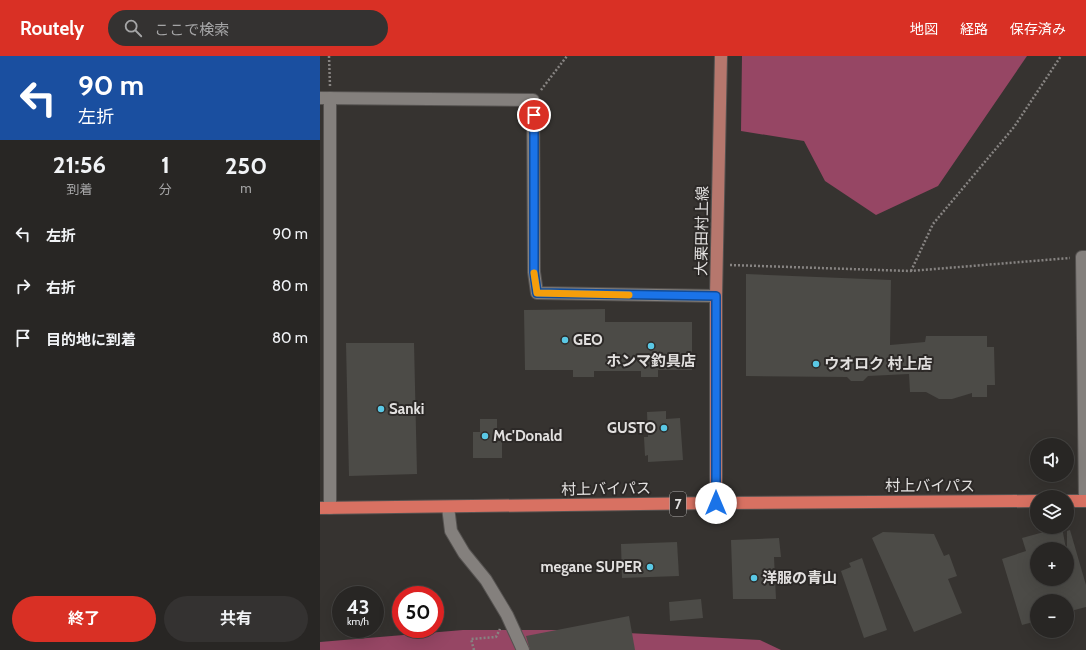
<!DOCTYPE html>
<html lang="ja">
<meta charset="utf-8">
<style>
:root{--surface:#282624;--page:#343231;--text:#f1f3f6;--muted:#a5a5a6;--line:#444341;--accent:#d93025}
body{margin:0;font-family:Cabin,"Noto Sans JP",sans-serif;background:var(--page);color:var(--text);height:100vh;display:flex;flex-direction:column;font-size:15px;white-space:nowrap}
*{box-sizing:border-box;margin:0}
p{font-size:13px;color:var(--muted)}
.icon{flex:none;width:22px;height:22px;fill:none;stroke:currentColor;stroke-width:2;stroke-linecap:round;stroke-linejoin:round}
.map{position:relative;flex:1;overflow:hidden}
.side{display:flex;flex-direction:column;background:var(--surface);width:320px}
.side>*{flex:none}
.banner{background:#1a4fa0;color:#fff;overflow:hidden}
.tools{position:absolute;left:710px;top:382px;display:grid;gap:8px}
.tools a{display:grid;place-items:center;width:44px;height:44px;border-radius:50%;background:var(--surface);box-shadow:0 4px 16px #0002,0 0 0 1px var(--line);font-size:20px}
.speed{position:absolute;left:12px;top:530px;display:flex;gap:8px;font-size:20px;font-weight:700;text-align:center}
.speed>*{display:grid;place-content:center;width:52px;height:52px;border-radius:50%;background:var(--surface);box-shadow:0 4px 16px #0002,0 0 0 1px var(--line);line-height:1}
.speed small{font-size:10px;font-weight:400}
.speed .limit{border:6px solid #d22;background:#fff;color:#111}
.pin{position:absolute;display:grid;place-items:center;width:34px;height:34px;color:#fff;margin:-17px;border:2px solid #fff;border-radius:50%;box-shadow:0 1px 4px #0007}
.me{position:absolute;width:44px;margin:-22px;rotate:0deg;stroke-linejoin:round;filter:drop-shadow(0 0 3px #0008)}
.turn{display:flex;align-items:center;gap:14px;height:84px;padding:0 12px;font-size:18px}
.turn .icon{width:52px;height:52px;stroke-width:2.5}
.turn b{display:block;font-size:28px;line-height:34px}
.eta{display:flex;justify-content:space-evenly;align-items:center;height:68px;text-align:center}
.eta b{font-size:24px;font-weight:700;line-height:28px}
.button{display:flex;gap:8px;margin-top:auto;padding:8px 12px}
.button a{flex:1;height:46px;border-radius:24px;background:var(--accent);color:#fff;font-size:16px;font-weight:700;line-height:46px;text-align:center}
.button a+a{background:var(--page);color:var(--text)}
ul{padding:0;list-style:none}
li{display:flex;align-items:center;gap:12px;height:52px;padding:0 12px}
li div{flex:1}
li b{display:block;font-size:15px}
li em{font-style:normal}
header{display:flex;align-items:center;gap:24px;box-sizing:border-box;height:56px;padding:0 20px;background:var(--accent);color:#fff}
header strong{font-size:19px}
nav{display:flex;gap:22px;margin-inline-start:auto;font-size:14px}
.search{width:280px;height:36px;background:var(--page);display:flex;align-items:center;gap:10px;box-sizing:border-box;padding:0 14px;border-radius:22px;color:var(--muted);font-size:15px}
main{display:flex;flex:1;min-height:0}
.map>svg:first-child{display:block}
.forest{fill:#964664}
.building{fill:#4c4b47}
.lines{fill:none;stroke-linecap:round;stroke-linejoin:round}
.minor-casing{stroke:#555250;stroke-width:14}
.major-casing{stroke:#555250;stroke-width:14}
.highway-casing{stroke:#555250;stroke-width:14}
.path{stroke:#878482;stroke-width:2.5;stroke-dasharray:2 2;stroke-linecap:butt}
.minor{stroke:#84807d;stroke-width:12}
.major{stroke:#b6776d;stroke-width:12}
.highway{stroke:#d87162;stroke-width:12}
.route-casing{stroke:#114b97;stroke-width:10}
.route{stroke:#1a73e8;stroke-width:7}
.slow{stroke:#f59e0b;stroke-width:7}
.poi-dot{fill:#5ac8e5;stroke:#2c2927;stroke-width:1.5}
.labels{text-anchor:middle;dominant-baseline:central;stroke-width:4;stroke-linejoin:round;paint-order:stroke}
.shield{fill:#2c2927;stroke:#aba9a8;stroke-width:1}
.shield-label{font-size:14px;font-weight:bold;fill:#e2e0df}
.street-label{font-size:15px;fill:#e2e0df;stroke:#2c2927}
.poi-label{font-size:15px;font-weight:bold;fill:#e2e0df;stroke:#2c2927;text-anchor:start}
</style>
<header>
<strong>Routely</strong>
<div class="search"><svg class="icon" aria-label="search" viewBox="0 0 24 24"><circle cx="10" cy="10" r="6"/><path d="M15 15l6 6"/></svg>ここで検索</div>
<nav><a>地図</a><a>経路</a><a>保存済み</a></nav>
</header>
<main>
<section class="side">
<div class="banner">
<div class="turn"><svg class="icon" aria-label="left" viewBox="0 0 24 24"><path d="M17 20v-9H6M10 6l-5 5 5 5"/></svg><div><b>90 m</b>左折</div></div>
</div>
<div class="eta">
<div><b>21:56</b><p>到着</p></div>
<div><b>1</b><p>分</p></div>
<div><b>250</b><p>m</p></div>
</div>
<ul>
<li><svg class="icon" aria-label="left" viewBox="0 0 24 24"><path d="M17 20v-9H6M10 6l-5 5 5 5"/></svg><div><b>左折</b></div><em>90 m</em></li>
<li><svg class="icon" aria-label="right" viewBox="0 0 24 24"><path d="M7 20v-9h11M14 6l5 5-5 5"/></svg><div><b>右折</b></div><em>80 m</em></li>
<li><svg class="icon" aria-label="arrive" viewBox="0 0 24 24"><path d="M6 21V4h12l-3 4 3 4H6"/></svg><div><b>目的地に到着</b></div><em>80 m</em></li>
</ul>
<div class="button"><a>終了</a><a>共有</a></div>
</section>
<div class="map">
<svg width="766" height="594" viewBox="0 0 766 594">
<rect width="100%" height="100%" fill="#363330"/>
<!-- forest -->
<g class="forest">
<path d="M422 0H707L618 130 556 159 505 125 484 85 421 75Z"/>
<path d="M143 574H251L440 584 461 594H0V586Z"/>
</g>
<!-- building -->
<g class="building">
<path d="M426 218 571 224 570 289 605 286 606 280H667V291H674L675 329H667V341H652V337L632 343H619L606 336H590L589 318 548 320 543 325H531L527 321 426 320Z"/>
<path d="M285 253V266H372V314H338V321H321V315H274V321H253V314H205L204 254Z"/>
<path d="M26 287H94L97 418 29 420Z"/>
<path d="M346 355V363L360 362 363 404 328 406V399L325 400 324 381H328L327 356Z"/>
<path d="M160 363H177V385H182V402H153V376H160Z"/>
<path d="M742 471 746 493H717V523H747V475L750 474 766 529V551L747 556V545H717V565L702 569 682 503 706 495 702 482Z"/>
<path d="M563 476 614 478 624 500 629 498 637 520 628 523 642 557 594 576 552 482Z"/>
<path d="M459 482 461 501H454L456 543H413L411 484Z"/>
<path d="M357 486 359 520 302 522 301 488Z"/>
<path d="M542 502 567 574 544 582 521 515 531 511 529 507Z"/>
<path d="M381 543 383 562 350 565 349 546Z"/>
<path d="M309 560 315 594H210L206 580Z"/>
</g>
<g class="lines">
<!-- minor casing -->
<g class="minor-casing">
<g id="minor">
<path d="M0 42 213 44 214 216 217 237 396 240"/>
<path d="M10 42V452"/>
<path d="M765 445 762 201H766"/>
<path d="M128 451 131 475 144 497 166 524 187 559 203 594"/>
</g>
</g>
<!-- major casing -->
<g class="major-casing">
<path id="major" d="M396 447V240L401 0"/>
</g>
<!-- highway casing -->
<g class="highway-casing">
<g id="highway">
<path d="M747 445H766"/>
<path d="M0 452 396 447 717 445"/>
</g>
</g>
<!-- path -->
<g class="path">
<path d="M9 0 10 30"/>
<path d="M221 34 247 0"/>
<path d="M410 209 590 215 750 202"/>
<path d="M591 215 613 168 694 71 741 0"/>
<path d="M154 594 151 583 176 581 180 573"/>
</g>
<!-- minor -->
<use href="#minor" class="minor"/>
<!-- major -->
<use href="#major" class="major"/>
<!-- highway -->
<use href="#highway" class="highway"/>
</g>
<g class="lines">
<!-- route casing -->
<g class="route-casing">
<path id="route" d="M214 59V216L217 237 396 240V447"/>
</g>
<!-- route -->
<use href="#route" class="route"/>
<!-- slow -->
<path class="slow" d="M214 217 217 237 309 239"/>
</g>
<!-- markers -->
<g class="poi-dot">
<circle cx="245" cy="284" r="4"/>
<circle cx="331" cy="290" r="4"/>
<circle cx="496" cy="308" r="4"/>
<circle cx="61" cy="353" r="4"/>
<circle cx="344" cy="372" r="4"/>
<circle cx="165" cy="380" r="4"/>
<circle cx="330" cy="511" r="4"/>
<circle cx="434" cy="522" r="4"/>
</g>
<g class="labels">
<!-- shield labels -->
<rect class="shield" x="350" y="436" width="16" height="24" rx="3"/>
<g class="shield-label">
<text x="358" y="448">7</text>
</g>
<!-- street labels -->
<g class="street-label">
<text transform="translate(382 175) rotate(-89)">大栗田村上線</text>
<text x="610" y="430">村上バイパス</text>
<text transform="translate(286 433) rotate(-1)">村上バイパス</text>
</g>
<!-- poi labels -->
<g class="poi-label">
<text x="253" y="284">GEO</text>
<text x="331" y="305" text-anchor="middle">ホンマ釣具店</text>
<text x="504" y="308">ウオロク 村上店</text>
<text x="69" y="353">Sanki</text>
<text x="336" y="372" text-anchor="end">GUSTO</text>
<text x="173" y="380">Mc'Donald</text>
<text x="322" y="511" text-anchor="end">megane SUPER</text>
<text x="442" y="522">洋服の青山</text>
</g>
</g>
</svg>
<div class="tools">
<a><svg class="icon" aria-label="sound" viewBox="0 0 24 24"><path d="M4 9h4l5-4v14l-5-4H4zM17 9q2 3 0 6"/></svg></a>
<a><svg class="icon" aria-label="layers" viewBox="0 0 24 24"><path d="M12 4l9 5-9 5-9-5zM3 14l9 5 9-5"/></svg></a>
<a>+</a>
<a>−</a>
</div>
<div class="speed"><div>43<small>km/h</small></div><div class="limit">50</div></div>
<div class="pin" style="left:214px;top:59px;background:#d93025"><svg class="icon" aria-label="arrive" viewBox="0 0 24 24"><path d="M6 21V4h12l-3 4 3 4H6"/></svg></div>
<svg class="me" style="left:396px;top:447px" viewBox="-20 -20 40 40"><circle r="19" fill="#fff"/><path d="M0-13L10 11 0 6-10 11z" fill="#1a73e8"/></svg>
</div>
</main>
